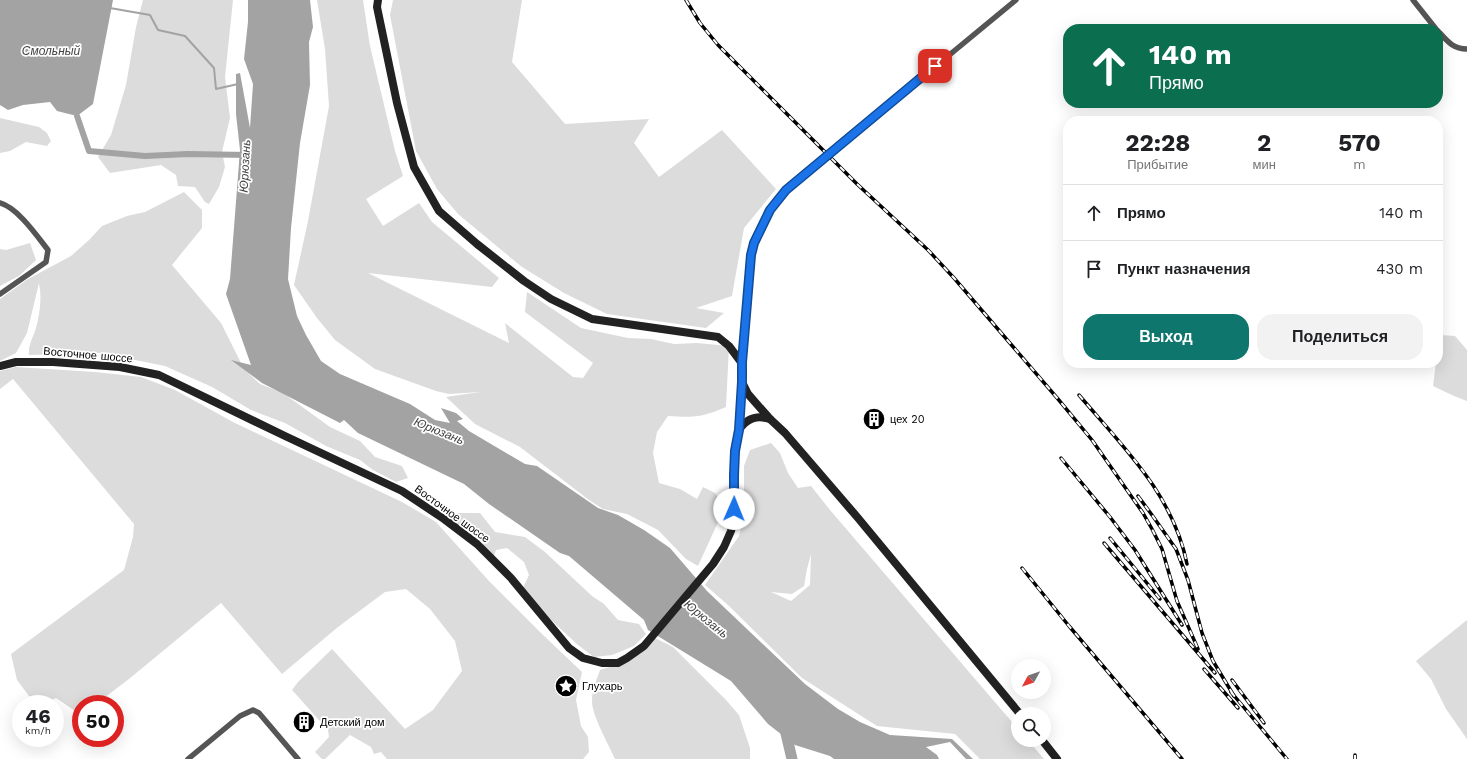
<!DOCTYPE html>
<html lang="ru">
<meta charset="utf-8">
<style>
:root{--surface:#fff;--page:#f2f2f2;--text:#202124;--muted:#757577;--line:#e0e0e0;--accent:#0f766e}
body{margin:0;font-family:"Work Sans",sans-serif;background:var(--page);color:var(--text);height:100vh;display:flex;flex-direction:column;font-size:15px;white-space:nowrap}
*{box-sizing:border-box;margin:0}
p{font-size:13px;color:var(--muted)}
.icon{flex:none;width:22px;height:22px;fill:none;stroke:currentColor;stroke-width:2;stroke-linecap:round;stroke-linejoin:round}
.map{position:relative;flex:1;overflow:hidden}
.panel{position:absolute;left:1063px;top:116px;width:380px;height:252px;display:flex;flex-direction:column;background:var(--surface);border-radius:16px;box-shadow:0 4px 16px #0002}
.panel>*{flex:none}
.banner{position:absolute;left:1063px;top:24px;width:380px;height:84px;border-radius:16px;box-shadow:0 4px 16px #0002;background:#0b6e4f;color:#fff;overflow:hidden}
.needle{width:26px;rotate:230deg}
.fabs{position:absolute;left:1011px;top:659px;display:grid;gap:8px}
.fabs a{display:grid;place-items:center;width:40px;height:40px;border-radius:50%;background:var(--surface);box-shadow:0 4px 16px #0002;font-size:20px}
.speed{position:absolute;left:12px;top:695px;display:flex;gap:8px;font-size:20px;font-weight:700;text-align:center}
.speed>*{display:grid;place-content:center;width:52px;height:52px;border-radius:50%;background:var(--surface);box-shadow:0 4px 16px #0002;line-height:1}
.speed small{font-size:10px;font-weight:400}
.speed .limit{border:6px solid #d22;background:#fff;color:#111}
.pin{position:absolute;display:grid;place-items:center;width:34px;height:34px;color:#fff;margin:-17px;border-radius:8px;box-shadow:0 2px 6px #0006}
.me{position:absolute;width:44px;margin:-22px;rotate:1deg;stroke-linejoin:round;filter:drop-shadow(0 0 3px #0008)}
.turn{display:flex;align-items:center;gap:14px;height:84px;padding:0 20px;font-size:18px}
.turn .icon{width:52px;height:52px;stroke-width:2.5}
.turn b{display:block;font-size:28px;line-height:34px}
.eta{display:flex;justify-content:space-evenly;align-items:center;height:68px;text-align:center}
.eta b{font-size:24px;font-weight:700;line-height:28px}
.primary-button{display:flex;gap:8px;margin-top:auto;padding:8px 20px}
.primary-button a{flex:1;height:46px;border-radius:16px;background:var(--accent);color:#fff;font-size:16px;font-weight:700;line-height:46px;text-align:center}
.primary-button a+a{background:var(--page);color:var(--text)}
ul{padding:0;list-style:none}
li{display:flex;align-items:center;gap:12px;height:56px;padding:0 20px;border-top:1px solid var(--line)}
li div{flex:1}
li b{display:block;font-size:15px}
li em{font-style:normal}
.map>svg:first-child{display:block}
.green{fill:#dcdcdc;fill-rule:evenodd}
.water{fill:#a3a3a3}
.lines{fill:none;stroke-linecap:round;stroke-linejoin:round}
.stream{stroke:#a3a3a3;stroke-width:2}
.canal{stroke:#a3a3a3;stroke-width:6}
.river{stroke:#a3a3a3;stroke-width:11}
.street{stroke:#555;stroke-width:5.5}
.secondary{stroke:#222;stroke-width:8}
.rail-casing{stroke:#000;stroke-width:3.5}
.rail{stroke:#fff;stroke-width:2;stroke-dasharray:6;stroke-linecap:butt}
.route-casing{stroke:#114b97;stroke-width:10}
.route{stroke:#1a73e8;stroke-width:7}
.labels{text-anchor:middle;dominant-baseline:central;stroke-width:3.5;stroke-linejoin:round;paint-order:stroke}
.street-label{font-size:11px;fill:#000;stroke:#fff}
.poi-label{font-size:11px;fill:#000;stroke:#fff;text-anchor:start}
.water-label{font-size:12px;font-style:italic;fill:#444;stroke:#fff}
</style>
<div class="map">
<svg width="1467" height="759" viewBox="0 0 1467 759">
<rect width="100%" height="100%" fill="#fff"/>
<!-- green -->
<g class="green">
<path d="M143 0H233L225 77 230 118 222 152 225 167 219 187 209 204 205 202 195 187 178 186 176 175 161 165 110 173 98 157 111 135 126 85 136 27Z"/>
<path d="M317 0H363L370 46 395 151 403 176 366 199 383 226 419 203 432 222 499 278 492 287 368 273 509 343 505 323 573 377 583 378 593 363 525 312 527 292 581 328 628 338 651 339 674 344 697 343 729 346 726 407C703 417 693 418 668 416L657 432 653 453 659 483 680 489 697 499 703 487 715 493 725 507 698 566 686 559 658 530 627 514 603 509 589 500 520 447 475 424 446 397 480 392 449 394 436 391 375 369 335 340 317 318 294 285 308 221 329 106 325 49Z"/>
<path d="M393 0H522L512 62 565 124 649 119 634 143 659 177 722 130 776 189 744 228 732 296 696 308 724 313 706 328 607 314 564 293 522 267 458 214 437 189 416 151 390 15Z"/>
<path d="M0 118 39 127 47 133 51 141 47 146 26 142 10 151 0 153Z"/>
<path d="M184 192 202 210V228L172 265 221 323 244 369 260 384 283 393 330 427 360 441 375 457 402 466 408 478 396 482 373 470 360 460 326 446 285 423 251 410 212 387 165 366 100 353 29 355C28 345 33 338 36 328 40 313 42 298 39 283L27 333 16 353 0 361V299L28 279 71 256 89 240 102 226 127 216 145 212Z"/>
<path d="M30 243 36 260 19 276 0 286V249L6 250Z"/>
<path d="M1441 335 1455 336 1467 350V401L1454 396 1433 386 1436 363H1438V352Z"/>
<path d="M16 367 95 372 141 377 175 390 233 422 402 502 436 522 489 581 541 633 582 672 576 700 581 726 588 737 589 752 583 759H387L381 752 374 754 371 747 350 735 325 759H322L315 752 329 737 328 730 292 690 298 682 332 649 405 729 433 710 462 671 455 641 430 609 406 589 385 592 338 627 282 674 221 603 129 679 96 704H81V715L56 698 43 704H35L17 680 11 654 124 570 133 537 134 524 13 379 0 389V371Z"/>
<path d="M771 443 780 453 788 473 798 488 811 486 830 510 1018 729V740H1028L1044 759H980L955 734 877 726 802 678 728 605 705 585 739 536 744 514V466L750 450ZM811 554 810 585 791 601 771 592 792 594 804 586 807 569Z"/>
<path d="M456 513H480L495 532 525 537 545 552 592 596 604 604 618 620 639 624 646 634 634 646 612 655 594 657 578 645 521 592 529 575 524 562 507 548 496 550 493 559 484 551 483 540 469 530 464 531 449 518Z"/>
<path d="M1467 620V739L1446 709 1431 679 1416 661Z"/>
<path d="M655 638 673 647 726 700 739 715 750 748V759H615C609 745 591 714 592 700 592 690 597 679 600 670L626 662Z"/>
</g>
<!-- water -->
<g class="water">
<path d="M0 0H113L93 104 77 116 57 111 50 102 23 105 8 110 0 105Z"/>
<path d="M248 0H310L313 27 309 42 310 85 300 143 291 228 288 279 297 316 306 335 321 361 340 374 410 404 435 420 450 423 441 408 456 413 463 419 457 421 469 431 525 464 537 466 598 508 618 515 644 530 670 548 707 591 767 648 805 684 838 709 860 722 890 735 952 739 973 759H966L950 742 926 747 937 755 939 759H834L830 756 795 745 768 724 731 681 648 630 644 620 569 556 560 553 489 504 464 484 358 433 344 420 340 423 262 383 231 360 251 365 226 294 230 279 240 150 236 114V74L240 73 250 128 253 84 244 59 248 22Z"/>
</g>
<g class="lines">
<!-- stream -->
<path class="stream" d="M110 8 150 15 158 30 185 36 214 68 216 89 238 84"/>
<!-- canal -->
<path class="canal" d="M77 116 89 151 145 156 188 154 248 155"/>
<!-- river -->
<path class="river" d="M784 725 792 759"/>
<!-- street -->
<g class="street">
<path d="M1413 0 1436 29"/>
<path d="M1438 31C1447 41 1453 49 1467 49"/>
<path d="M0 203C18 208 37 236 48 250L46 262 0 294"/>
<path d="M741 362 751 255C756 232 769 207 786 190 793 183 802 176 810 170L1016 0"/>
<path d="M188 759 240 716 253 710 259 713 298 759"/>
</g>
<!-- secondary -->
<g class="secondary">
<path d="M378 0 377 7 397 103 414 167 439 211 477 244 524 281 551 299 592 319 718 337 729 346 741 362 742 382 748 394 770 419 785 433 858 518 1020 714"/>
<path d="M0 366 16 362H53L120 367 159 375 285 436 402 491 444 519 477 544 511 578 569 648 583 658 602 663H618L627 658 644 646 713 564 724 547 731 531 734 518 735 451 739 430 742 382"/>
<path d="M739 430C747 418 757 415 770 419"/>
<path d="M1042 740 1057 759"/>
</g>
<!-- rail casing -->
<g class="rail-casing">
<g id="rail">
<path d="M686 0 700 23 718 45 857 184 928 250 954 278 1058 399 1092 440 1143 513 1152 529 1162 549 1177 601 1198 649"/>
<path d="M1079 395C1123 447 1173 494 1187 564"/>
<path d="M1061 458 1110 517 1135 550 1182 625"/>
<path d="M1138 496 1152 515 1176 549 1188 580 1202 633 1213 661 1234 696"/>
<path d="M1110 538 1160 599"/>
<path d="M1104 543 1215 673"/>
<path d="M1022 568 1069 626 1182 759"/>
<path d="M1204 669 1238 708"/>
<path d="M1232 680 1264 723"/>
<path d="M1231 692 1287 759"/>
<path d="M1355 755V759"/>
</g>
</g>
<!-- rail -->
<use href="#rail" class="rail"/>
</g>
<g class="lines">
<!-- route casing -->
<g class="route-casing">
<path id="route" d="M734 509V475L735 451 739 430 742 382V362L751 255 754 243 770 210 786 190 935 66"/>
</g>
<!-- route -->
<use href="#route" class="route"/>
</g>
<!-- icons -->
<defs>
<g id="building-disc" transform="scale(1.15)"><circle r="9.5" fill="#000" stroke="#fff"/><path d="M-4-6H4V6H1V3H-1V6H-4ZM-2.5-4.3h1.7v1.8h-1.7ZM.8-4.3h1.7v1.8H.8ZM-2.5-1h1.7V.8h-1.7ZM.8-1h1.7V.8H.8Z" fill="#fff"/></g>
<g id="sight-disc" transform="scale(1.15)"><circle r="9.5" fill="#000" stroke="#fff"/><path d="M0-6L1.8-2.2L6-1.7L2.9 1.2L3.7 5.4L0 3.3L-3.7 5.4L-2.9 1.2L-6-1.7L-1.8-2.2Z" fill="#fff"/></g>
</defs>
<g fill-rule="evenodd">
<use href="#building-disc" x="874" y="419"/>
<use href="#sight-disc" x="566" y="686"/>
<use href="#building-disc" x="304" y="722"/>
</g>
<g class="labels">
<!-- street labels -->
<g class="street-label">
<text transform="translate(88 355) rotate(5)">Восточное шоссе</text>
<text transform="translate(452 514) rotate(36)">Восточное шоссе</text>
</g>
<!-- poi labels -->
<g class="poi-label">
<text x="890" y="419">цех 20</text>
<text x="582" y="686">Глухарь</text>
<text x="320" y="722">Детский дом</text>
</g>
<!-- water labels -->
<g class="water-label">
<text x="51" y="51">Смольный</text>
<text transform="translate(245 166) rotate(-87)">Юрюзань</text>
<text transform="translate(439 431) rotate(22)">Юрюзань</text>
<text transform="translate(706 619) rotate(39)">Юрюзань</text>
</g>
</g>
</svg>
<div class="fabs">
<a><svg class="needle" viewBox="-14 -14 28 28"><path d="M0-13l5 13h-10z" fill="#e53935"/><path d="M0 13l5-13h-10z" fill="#757577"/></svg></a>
<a><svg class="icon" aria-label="search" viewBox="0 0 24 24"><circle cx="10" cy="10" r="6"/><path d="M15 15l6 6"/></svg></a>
</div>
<div class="speed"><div>46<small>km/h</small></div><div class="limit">50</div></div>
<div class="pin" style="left:935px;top:66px;background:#d93025"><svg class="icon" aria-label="arrive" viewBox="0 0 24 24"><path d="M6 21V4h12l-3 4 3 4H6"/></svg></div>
<svg class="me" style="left:734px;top:509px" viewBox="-20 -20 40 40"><circle r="19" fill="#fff"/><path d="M0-13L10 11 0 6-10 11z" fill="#1a73e8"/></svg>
<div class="banner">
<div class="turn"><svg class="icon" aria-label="ahead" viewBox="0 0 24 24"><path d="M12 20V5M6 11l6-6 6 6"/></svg><div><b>140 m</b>Прямо</div></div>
</div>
<section class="panel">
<div class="eta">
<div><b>22:28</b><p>Прибытие</p></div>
<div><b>2</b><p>мин</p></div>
<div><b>570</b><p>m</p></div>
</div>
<ul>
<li><svg class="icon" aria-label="ahead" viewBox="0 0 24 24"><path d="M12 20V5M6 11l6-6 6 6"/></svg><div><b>Прямо</b></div><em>140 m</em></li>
<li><svg class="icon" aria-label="arrive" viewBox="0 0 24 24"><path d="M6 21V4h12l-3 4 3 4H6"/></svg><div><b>Пункт назначения</b></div><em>430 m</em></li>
</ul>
<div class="primary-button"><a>Выход</a><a>Поделиться</a></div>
</section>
</div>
